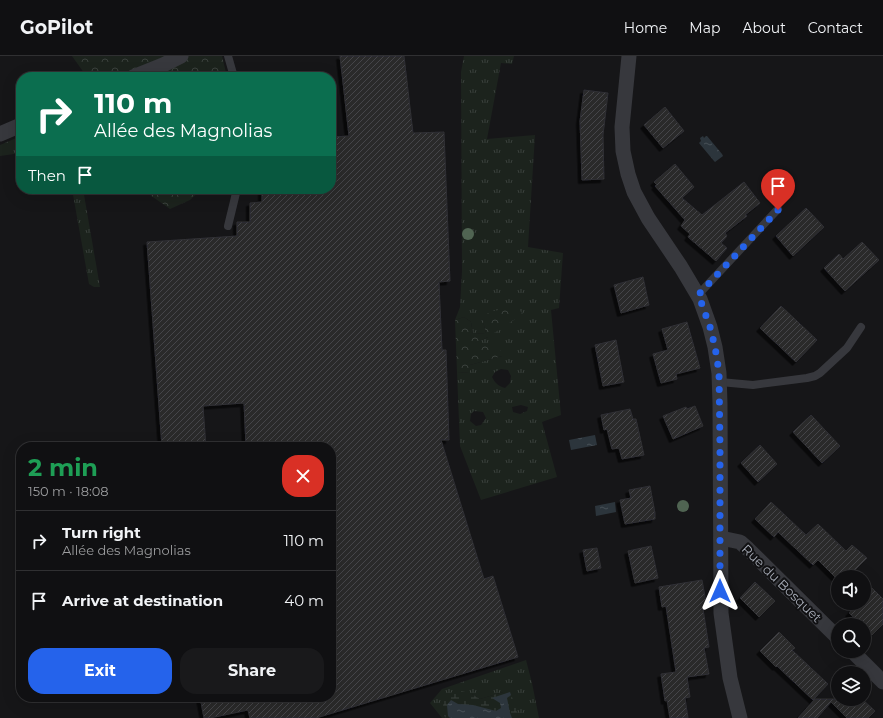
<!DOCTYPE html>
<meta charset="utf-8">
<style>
:root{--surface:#101012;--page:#19191b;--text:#f1f3f6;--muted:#9c9d9f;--line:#303032;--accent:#2563eb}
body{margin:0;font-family:Montserrat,sans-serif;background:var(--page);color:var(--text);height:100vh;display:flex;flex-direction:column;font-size:15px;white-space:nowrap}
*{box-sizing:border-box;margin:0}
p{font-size:13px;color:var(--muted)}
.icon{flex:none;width:22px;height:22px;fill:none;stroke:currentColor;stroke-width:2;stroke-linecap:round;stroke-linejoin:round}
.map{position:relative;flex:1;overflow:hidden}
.details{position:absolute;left:16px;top:386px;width:320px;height:260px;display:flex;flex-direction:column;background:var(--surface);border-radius:16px;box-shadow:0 4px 16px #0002,0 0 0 1px var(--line)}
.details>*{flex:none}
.top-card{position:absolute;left:16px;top:16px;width:320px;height:122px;border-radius:16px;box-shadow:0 4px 16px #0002,0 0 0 1px var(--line);background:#0b6e4f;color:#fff;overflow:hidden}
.fabs{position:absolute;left:831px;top:514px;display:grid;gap:8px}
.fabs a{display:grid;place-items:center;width:40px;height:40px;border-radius:50%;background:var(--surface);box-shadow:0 4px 16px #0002,0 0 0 1px var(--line);font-size:20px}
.pin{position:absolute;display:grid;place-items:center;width:34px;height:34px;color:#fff;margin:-41px -17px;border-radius:50% 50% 50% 0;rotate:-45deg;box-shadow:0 0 4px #0007}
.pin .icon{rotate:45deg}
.me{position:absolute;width:44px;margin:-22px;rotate:0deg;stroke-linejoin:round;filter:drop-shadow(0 0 3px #0008)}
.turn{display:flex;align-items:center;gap:14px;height:84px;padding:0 12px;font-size:18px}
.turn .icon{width:52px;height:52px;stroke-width:2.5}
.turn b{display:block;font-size:28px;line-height:34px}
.then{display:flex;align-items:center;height:38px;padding:0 12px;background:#0003;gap:8px;font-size:15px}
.round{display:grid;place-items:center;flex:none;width:42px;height:42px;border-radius:16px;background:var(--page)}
.overview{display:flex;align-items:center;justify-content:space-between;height:68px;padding:0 12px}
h1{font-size:24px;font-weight:700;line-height:30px;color:#1e9e55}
.action{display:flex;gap:8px;margin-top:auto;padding:8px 12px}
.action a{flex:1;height:46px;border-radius:16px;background:var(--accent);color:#fff;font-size:16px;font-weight:700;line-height:46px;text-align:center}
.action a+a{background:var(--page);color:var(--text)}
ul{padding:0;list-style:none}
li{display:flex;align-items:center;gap:12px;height:60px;padding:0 12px;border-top:1px solid var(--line)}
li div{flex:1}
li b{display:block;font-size:15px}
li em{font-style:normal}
header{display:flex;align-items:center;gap:24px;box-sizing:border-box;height:56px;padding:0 20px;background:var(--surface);border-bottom:1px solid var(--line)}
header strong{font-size:19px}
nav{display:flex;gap:22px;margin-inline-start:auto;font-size:14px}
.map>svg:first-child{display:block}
.grass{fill:url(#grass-tufts);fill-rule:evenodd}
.forest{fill:url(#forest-crowns)}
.wetland{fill:url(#wetland-marsh)}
.water{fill:url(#water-ripples)}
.building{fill:url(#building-hatch);stroke:#303034;filter:url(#shadow)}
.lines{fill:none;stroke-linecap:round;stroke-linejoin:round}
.lane{stroke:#37383d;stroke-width:8}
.street{stroke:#37383d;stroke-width:15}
.tree{fill:#506452}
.route{stroke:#2563eb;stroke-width:7;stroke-dasharray:0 12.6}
.labels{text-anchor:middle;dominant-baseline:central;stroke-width:4;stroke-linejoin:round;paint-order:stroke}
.street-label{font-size:13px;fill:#a8adb8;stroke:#111113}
</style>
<header>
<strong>GoPilot</strong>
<nav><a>Home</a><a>Map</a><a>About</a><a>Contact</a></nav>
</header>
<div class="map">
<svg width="883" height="662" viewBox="0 0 883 662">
<defs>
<pattern id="grass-tufts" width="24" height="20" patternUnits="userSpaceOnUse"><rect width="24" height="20" fill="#1c231d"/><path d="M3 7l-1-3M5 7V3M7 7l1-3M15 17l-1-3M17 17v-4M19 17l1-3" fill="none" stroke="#3a403c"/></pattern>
<pattern id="forest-crowns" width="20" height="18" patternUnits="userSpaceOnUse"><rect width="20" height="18" fill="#1c231d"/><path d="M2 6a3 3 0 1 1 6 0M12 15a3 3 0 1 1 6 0" fill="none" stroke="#3a403c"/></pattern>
<pattern id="wetland-marsh" width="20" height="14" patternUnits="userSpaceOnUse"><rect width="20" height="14" fill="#1c231d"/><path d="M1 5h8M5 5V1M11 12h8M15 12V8" fill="none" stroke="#3a403c"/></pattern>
<pattern id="water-ripples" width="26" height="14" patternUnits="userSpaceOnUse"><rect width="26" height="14" fill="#2c353c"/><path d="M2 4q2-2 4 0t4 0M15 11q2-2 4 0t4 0" fill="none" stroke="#485056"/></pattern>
<pattern id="building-hatch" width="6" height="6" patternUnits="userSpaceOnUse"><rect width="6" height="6" fill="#29292c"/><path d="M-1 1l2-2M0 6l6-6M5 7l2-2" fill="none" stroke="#454548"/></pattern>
<filter id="shadow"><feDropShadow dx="-3.5" dy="3.5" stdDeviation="0" flood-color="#0009"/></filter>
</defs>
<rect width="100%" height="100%" fill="#161618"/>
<!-- grass -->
<g class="grass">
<path d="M464 0H514L512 8 501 7 487 83 535 79 528 191 563 197 559 252 551 254 561 359 542 366 557 421 481 444 460 390 457 316 470 317V309L502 300 472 288 488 281 482 261 486 277 473 278 471 266 464 261 455 264 460 251 462 215 461 16ZM501 313 508 314 511 320 510 327 505 332C498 330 495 327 492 321L495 316ZM521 349 528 351 527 355 520 358 513 356 512 351ZM474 355 483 356 486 362 481 369 476 370 470 365 471 358Z"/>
<path d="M21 80V97L0 100V89Z"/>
<path d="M72 133H83L100 231H94L89 228Z"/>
<path d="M526 604 532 627 539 662H519L503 636 480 643 472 638 443 659 446 662H442L430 647 442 633Z"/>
</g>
<!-- forest -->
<g class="forest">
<path d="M72 0H222L227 21H87Z"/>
<path d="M147 133H202L190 144 170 153 150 139Z"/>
<path d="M515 250 523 258 488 281 473 288 499 289 502 300 470 309V317L457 316 455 264 464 261 471 266 473 278 486 277 482 261 490 256Z"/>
</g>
<!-- wetland -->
<path class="wetland" d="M462 635 472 638 480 643 503 636H510L516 651 519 662H446L443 659C443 641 443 636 462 635Z"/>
<!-- water -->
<g class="water">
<path d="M703 80 704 82 706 80H707L722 98 723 100 715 106 714 105 699 87 701 85 700 82Z"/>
<path d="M595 379 597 389 571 394 569 384Z"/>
<path d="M615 446 616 456 596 460 595 450Z"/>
<path d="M510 636 511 639 507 642 510 657 512 662H450L448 660 447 649 451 644 458 648 473 649 496 655 501 652 500 647 492 642Z"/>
</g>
<!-- building -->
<g class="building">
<path d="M340 0H404L413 77 444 76 450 225 439 226 442 294H446L449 384H441L484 523 493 520 518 601 316 662H250L248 654 210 662H204L200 641H331V391H246L244 347 203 350 206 391H162L147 186 237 180V166H250V147L262 146V133H331V81L349 80Z"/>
<path d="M584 34 608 37 603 79 604 123 582 124 580 65Z"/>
<path d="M665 51 684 75 663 92 644 69Z"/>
<path d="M675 108 694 131 682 142 702 159 744 126 760 147 745 159 747 160 725 177 727 180 721 187 727 192 716 205 688 181 690 178 681 170 685 164 655 130 657 129 654 126Z"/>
<path d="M806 152 824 171 793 200 776 180Z"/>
<path d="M862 186 879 204 845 235 824 212 839 198 843 203Z"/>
<path d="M643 221 649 249 621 257 614 229Z"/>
<path d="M781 250 817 284 796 306 760 272Z"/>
<path d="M687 266 700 312 676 318 677 323 661 327 653 298 668 294 662 273Z"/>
<path d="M616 284 624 326 603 330 595 289Z"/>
<path d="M695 350 703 370 673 383 663 360 686 351 687 353Z"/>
<path d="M630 353 633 363H636L644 399 622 403 619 392 612 393 607 373 604 374 601 359Z"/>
<path d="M811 359 840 390 822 407 793 376Z"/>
<path d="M760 389 777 408 758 426 741 407Z"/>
<path d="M650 430 655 457V463L625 468 620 444 631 442 629 434Z"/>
<path d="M771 446 806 479 818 468 846 495 852 489 867 502 848 521H835L818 504 813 509 778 476 774 481 755 463Z"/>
<path d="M651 490 658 522 635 527 628 495Z"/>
<path d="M597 492 601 512 587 515 583 494Z"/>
<path d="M702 524 707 552 703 553 709 591 704 592 709 618 687 621 690 641 685 642 688 662H670L667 644 665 645 661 618 676 616 666 550 662 551 659 531Z"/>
<path d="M755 526 775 545 759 561 740 542Z"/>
<path d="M872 532 883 543V568L872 579 864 571V569H862L849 557 858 547H864V540Z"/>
<path d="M779 576 795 592 792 594 828 628 813 644 777 610 776 611 760 595Z"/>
<path d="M815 643H862L875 655 868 662H847L831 646 817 662H798Z"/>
</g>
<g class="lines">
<!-- lane -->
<g class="lane">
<path d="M228 0 234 21"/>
<path d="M228 170 237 133"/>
<path d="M698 239 778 153"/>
<path d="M720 326 753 329 807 322 815 320 820 317 847 292 861 271"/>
</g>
<!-- street -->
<g class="street">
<path d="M629 0 622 71 623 95 628 118 634 136 648 162 681 211 700 243 710 271 715 291 719 317 720 348 721 557 730 622 740 662"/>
<path d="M133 21 163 9 181 0"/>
<path d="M0 78 21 69"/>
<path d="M721 482 740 486 748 493 838 582"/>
<path d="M852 595 883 626"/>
</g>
</g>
<!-- trees -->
<g class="tree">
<circle cx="468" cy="178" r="6"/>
<circle cx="683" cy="450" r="6"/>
</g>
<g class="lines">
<!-- route -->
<path class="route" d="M720 535V391L719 316 715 291 710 271 700 243 698 239 778 154"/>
</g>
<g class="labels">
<!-- street labels -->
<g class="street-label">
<text transform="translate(782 527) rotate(44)">Rue du Bosquet</text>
</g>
</g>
</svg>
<div class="fabs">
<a><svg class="icon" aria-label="sound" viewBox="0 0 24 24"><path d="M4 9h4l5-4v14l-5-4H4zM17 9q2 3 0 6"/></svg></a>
<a><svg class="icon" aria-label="search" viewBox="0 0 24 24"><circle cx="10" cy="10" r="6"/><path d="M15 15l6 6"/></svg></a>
<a><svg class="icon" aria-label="layers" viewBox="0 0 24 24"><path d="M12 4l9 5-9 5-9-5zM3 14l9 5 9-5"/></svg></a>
</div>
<div class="pin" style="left:778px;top:154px;background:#d93025"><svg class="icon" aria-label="arrive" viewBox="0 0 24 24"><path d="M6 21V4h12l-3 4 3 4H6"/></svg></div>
<svg class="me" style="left:720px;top:535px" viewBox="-20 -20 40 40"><path d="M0-17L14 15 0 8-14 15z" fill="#2563eb" stroke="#fff" stroke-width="4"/></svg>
<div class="top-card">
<div class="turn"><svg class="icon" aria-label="right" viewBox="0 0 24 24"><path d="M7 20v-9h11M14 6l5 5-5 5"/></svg><div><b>110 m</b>Allée des Magnolias</div></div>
<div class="then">Then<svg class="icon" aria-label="arrive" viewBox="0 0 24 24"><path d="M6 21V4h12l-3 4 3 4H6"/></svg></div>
</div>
<section class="details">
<div class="overview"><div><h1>2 min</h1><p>150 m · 18:08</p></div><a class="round" style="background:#d93025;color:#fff"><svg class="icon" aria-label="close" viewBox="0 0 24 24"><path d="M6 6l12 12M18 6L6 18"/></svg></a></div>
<ul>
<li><svg class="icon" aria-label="right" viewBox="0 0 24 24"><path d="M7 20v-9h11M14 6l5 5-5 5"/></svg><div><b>Turn right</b><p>Allée des Magnolias</p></div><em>110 m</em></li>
<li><svg class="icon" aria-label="arrive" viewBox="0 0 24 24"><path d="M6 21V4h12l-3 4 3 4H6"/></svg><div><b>Arrive at destination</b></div><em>40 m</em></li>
</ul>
<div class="action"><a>Exit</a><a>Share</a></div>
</section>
</div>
